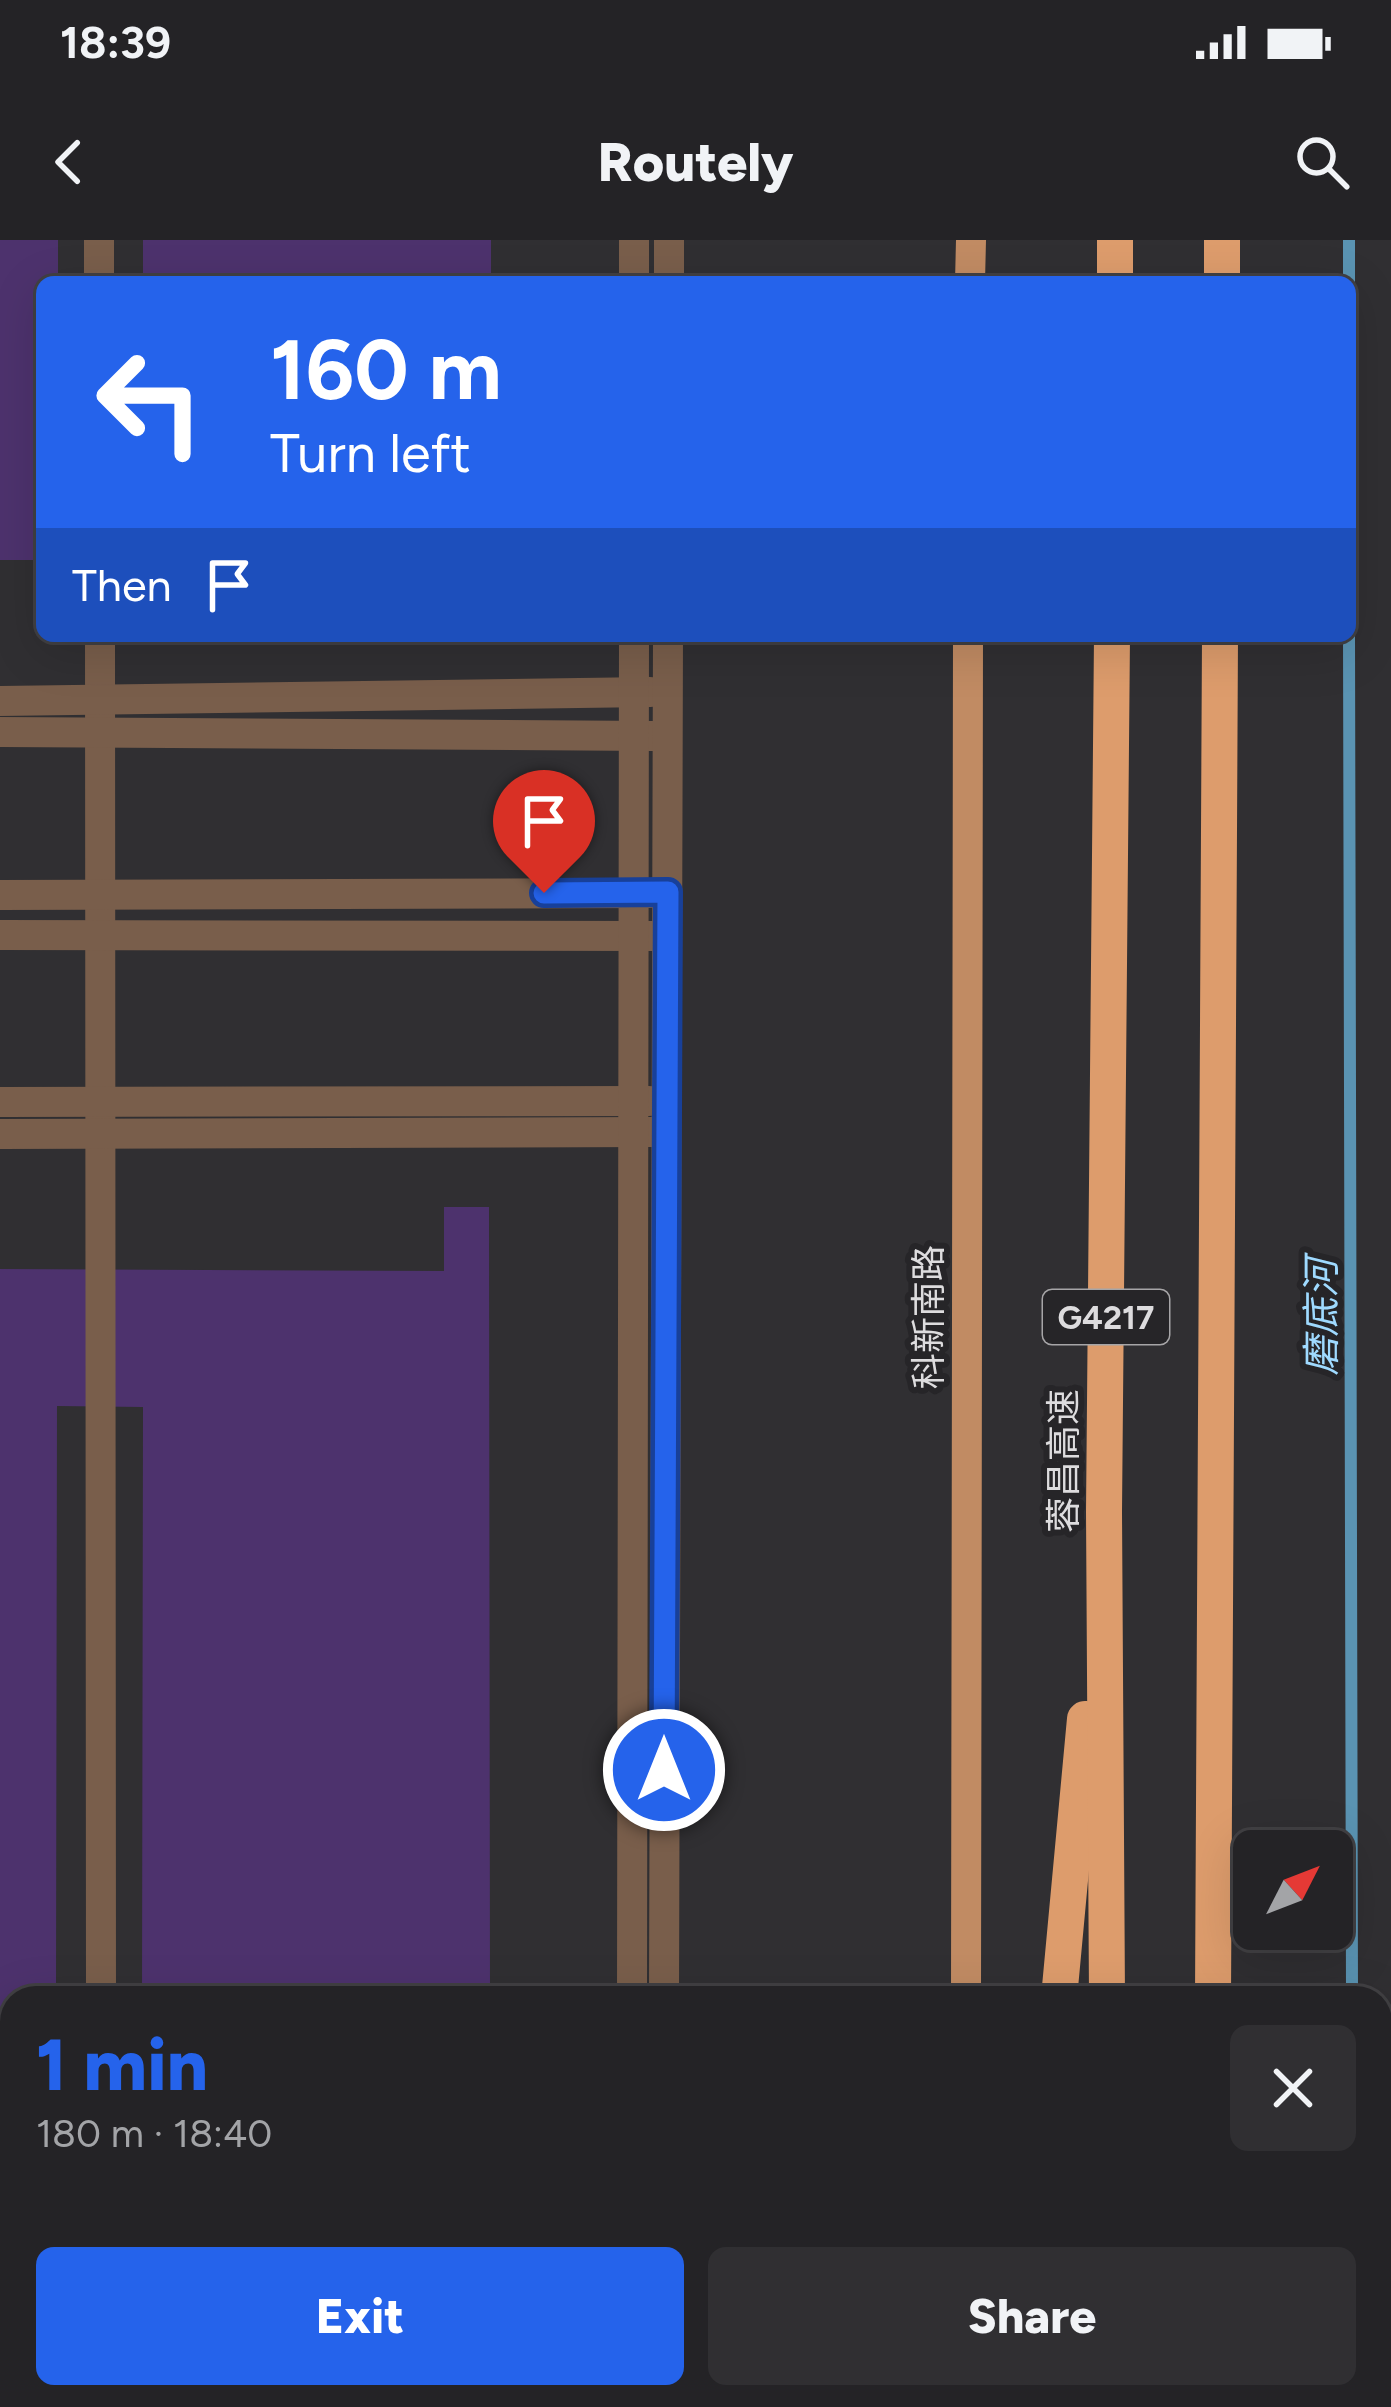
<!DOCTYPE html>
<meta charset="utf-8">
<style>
:root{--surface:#242326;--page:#302f32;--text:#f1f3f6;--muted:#a3a4a7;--line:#414043;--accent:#2563eb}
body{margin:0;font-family:Figtree,"Noto Sans SC",sans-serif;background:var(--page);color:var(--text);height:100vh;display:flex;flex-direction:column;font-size:45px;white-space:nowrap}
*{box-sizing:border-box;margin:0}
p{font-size:39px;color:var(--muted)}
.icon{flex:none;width:66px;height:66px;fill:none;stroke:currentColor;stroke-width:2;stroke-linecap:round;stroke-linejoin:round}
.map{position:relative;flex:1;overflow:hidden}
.side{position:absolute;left:0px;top:1746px;width:1392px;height:423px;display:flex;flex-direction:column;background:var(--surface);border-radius:36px 36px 0 0;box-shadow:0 12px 48px #0002,0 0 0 3px var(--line)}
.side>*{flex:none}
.top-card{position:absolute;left:36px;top:36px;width:1320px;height:366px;border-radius:18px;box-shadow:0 12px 48px #0002,0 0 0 3px var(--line);background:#2563eb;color:#fff;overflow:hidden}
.needle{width:78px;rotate:48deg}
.controls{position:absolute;left:1233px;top:1590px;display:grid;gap:24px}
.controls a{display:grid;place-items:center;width:120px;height:120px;border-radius:18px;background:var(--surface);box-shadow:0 12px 48px #0002,0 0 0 3px var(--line);font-size:60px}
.pin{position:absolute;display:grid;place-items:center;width:102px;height:102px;color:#fff;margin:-123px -51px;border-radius:50% 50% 50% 0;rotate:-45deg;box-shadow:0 0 12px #0007}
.pin .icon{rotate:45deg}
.me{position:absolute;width:132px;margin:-66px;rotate:0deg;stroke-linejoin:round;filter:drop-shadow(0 0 9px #0008)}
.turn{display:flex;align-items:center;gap:42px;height:252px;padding:0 36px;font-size:54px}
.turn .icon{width:156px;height:156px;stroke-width:2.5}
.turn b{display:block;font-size:84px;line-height:102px}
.then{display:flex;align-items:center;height:114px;padding:0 36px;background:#0003;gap:24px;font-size:45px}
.round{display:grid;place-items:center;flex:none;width:126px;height:126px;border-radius:18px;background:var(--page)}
.overview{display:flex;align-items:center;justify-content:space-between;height:204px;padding:0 36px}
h1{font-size:72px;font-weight:800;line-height:90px;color:var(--accent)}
.primary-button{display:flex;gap:24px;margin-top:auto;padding:24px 36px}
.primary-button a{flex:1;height:138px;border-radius:18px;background:var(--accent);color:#fff;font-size:48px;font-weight:800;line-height:138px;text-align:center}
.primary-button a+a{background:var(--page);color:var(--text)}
.status{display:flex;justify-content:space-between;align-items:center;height:84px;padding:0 60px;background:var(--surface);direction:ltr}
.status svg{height:33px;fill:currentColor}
header{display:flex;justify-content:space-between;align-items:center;height:156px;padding:0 36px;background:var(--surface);font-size:54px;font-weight:800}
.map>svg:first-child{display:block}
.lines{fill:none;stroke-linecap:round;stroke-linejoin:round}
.stream{stroke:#5a93b2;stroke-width:12}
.building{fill:#4d326d}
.minor{stroke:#795e4b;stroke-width:30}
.major{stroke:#c18b63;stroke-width:30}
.highway{stroke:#dd9c6c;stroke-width:36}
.route-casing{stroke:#184099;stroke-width:30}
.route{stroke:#2563eb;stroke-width:21}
.labels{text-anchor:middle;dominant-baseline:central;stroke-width:12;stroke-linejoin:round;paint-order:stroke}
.shield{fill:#262528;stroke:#a6a5a7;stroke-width:3}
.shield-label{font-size:33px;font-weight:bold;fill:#dddcde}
.street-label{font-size:36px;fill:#dddcde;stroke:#262528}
.water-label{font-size:39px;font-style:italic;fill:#9fdaff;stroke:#262528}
</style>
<div class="status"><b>18:39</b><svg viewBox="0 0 49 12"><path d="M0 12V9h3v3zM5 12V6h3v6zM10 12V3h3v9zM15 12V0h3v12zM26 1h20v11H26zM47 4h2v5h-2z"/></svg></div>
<header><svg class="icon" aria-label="back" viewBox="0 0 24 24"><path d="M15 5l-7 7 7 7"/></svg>Routely<svg class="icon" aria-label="search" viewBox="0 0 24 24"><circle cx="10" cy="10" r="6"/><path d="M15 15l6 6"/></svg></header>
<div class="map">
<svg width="1391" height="2167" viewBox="0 0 1391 2167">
<rect width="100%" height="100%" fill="#302f32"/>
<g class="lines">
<!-- stream -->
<g class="stream">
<path d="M1349 0V42"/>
<path d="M1349 396 1352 1758"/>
<path d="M1344 2157V2167"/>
</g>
</g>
<!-- building -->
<g class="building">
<path d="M0 0H58V42H42V320H0Z"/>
<rect x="143" y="0" width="348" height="42"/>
<path d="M444 967H489L490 1758H142L143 1167 57 1166 56 1758H12V2025H0V1029L444 1031Z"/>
</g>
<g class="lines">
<!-- minor -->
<g class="minor">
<path d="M99 0V42"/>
<path d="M634 42V0"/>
<path d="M669 42V0"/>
<path d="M100 396 101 1758"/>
<path d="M0 461 650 452"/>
<path d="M0 492 654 496"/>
<path d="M0 655 650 653"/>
<path d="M0 695 654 696"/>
<path d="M0 862 649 861"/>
<path d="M0 894 654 892"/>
<path d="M632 1758 634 396"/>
<path d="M664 1758 668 396"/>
<path d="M0 2161 662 2158"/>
</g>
<!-- major -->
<g class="major">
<path d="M970 42 971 0"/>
<path d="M966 1758 968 396"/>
<path d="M924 2167 925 2157"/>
</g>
<!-- highway -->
<g class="highway">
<path d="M1115 42V0"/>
<path d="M1222 42V0"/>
<path d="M1059 1758 1085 1479"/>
<path d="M1107 1758 1104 1272 1112 396"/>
<path d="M1213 1758 1220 396"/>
<path d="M1110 2157V2167"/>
<path d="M1228 2157 1229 2167"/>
<path d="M1022 2167 1023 2157"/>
</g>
</g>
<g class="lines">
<!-- route casing -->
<g class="route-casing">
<path id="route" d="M544 653 668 652 664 1530"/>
</g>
<!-- route -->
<use href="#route" class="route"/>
</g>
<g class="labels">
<!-- shield labels -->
<rect class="shield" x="1043" y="1050" width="126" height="54" rx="9"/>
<g class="shield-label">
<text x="1106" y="1077">G4217</text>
</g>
<!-- street labels -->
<g class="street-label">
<text transform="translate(928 1077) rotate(-90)">科新南路</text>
<text transform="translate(1063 1221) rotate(-90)">蓉昌高速</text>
</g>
<!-- water labels -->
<g class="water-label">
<text transform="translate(1321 1077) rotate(-90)">磨底河</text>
</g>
</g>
</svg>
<div class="controls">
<a><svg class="needle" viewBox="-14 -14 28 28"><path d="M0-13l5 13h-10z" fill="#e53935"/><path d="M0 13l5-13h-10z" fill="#a3a4a7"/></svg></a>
</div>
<div class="pin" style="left:544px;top:653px;background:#d93025"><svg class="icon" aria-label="arrive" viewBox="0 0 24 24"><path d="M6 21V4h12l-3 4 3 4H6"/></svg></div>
<svg class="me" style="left:664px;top:1530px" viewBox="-20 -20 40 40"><circle r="17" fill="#2563eb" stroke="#fff" stroke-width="3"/><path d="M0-11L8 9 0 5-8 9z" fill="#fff"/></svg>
<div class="top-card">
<div class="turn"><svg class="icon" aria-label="left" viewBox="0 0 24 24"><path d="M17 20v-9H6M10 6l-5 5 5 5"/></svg><div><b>160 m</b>Turn left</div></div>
<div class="then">Then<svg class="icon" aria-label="arrive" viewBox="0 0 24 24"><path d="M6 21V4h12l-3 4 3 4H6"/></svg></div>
</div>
<section class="side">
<div class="overview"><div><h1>1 min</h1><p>180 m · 18:40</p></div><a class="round"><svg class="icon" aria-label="close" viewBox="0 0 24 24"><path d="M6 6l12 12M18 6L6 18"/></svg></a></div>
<div class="primary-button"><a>Exit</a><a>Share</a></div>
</section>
</div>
